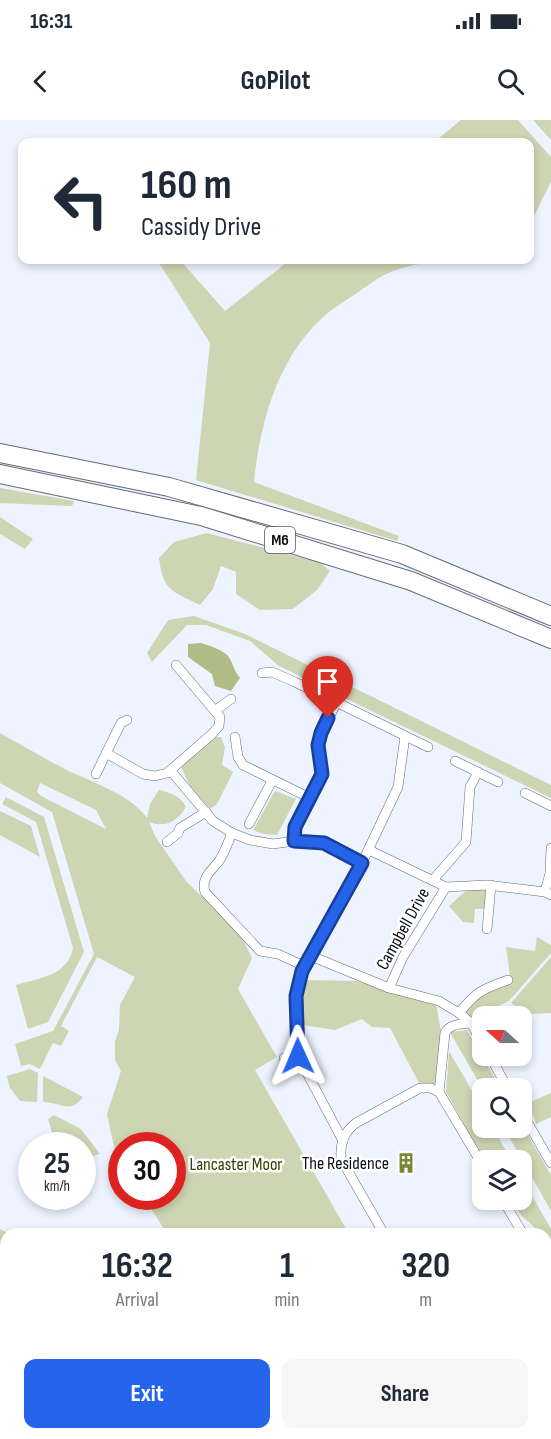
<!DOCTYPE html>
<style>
:root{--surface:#fff;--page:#f6f6f7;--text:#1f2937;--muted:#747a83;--accent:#2563eb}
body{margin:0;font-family:"Sofia Sans Condensed",sans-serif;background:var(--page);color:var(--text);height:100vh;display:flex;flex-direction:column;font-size:22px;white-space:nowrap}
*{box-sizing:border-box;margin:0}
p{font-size:20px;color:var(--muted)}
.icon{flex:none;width:33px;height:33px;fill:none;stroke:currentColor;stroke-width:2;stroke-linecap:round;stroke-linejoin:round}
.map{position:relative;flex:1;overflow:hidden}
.details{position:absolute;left:0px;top:1108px;width:552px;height:212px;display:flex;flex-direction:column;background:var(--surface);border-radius:18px 18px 0 0;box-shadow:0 3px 9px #0003}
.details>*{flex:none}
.hud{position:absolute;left:18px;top:18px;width:516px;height:126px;border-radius:12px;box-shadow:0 3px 9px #0003;background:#fff;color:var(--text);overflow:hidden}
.needle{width:39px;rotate:291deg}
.controls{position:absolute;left:472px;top:886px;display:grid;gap:12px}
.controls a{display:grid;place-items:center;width:60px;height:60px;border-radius:12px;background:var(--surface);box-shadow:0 3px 9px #0003;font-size:30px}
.speed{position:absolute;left:18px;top:1012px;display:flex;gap:12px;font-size:30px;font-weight:700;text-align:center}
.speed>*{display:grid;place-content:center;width:78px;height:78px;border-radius:50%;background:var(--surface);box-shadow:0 3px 9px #0003;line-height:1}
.speed small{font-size:15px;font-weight:400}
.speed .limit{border:9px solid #d22;background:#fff;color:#111}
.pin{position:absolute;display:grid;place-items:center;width:51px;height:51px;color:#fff;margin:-62px -26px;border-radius:50% 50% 50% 0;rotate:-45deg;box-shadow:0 0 6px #0007}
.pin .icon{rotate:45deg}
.me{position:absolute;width:66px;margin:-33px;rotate:359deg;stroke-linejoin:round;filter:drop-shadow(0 0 4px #0008)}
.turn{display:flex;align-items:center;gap:21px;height:126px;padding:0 24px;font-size:27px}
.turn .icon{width:78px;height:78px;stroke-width:2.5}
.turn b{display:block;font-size:42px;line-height:51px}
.eta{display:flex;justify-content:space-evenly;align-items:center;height:102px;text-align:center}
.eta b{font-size:36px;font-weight:700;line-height:42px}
.button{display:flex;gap:12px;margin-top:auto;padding:12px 24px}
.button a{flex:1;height:69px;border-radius:12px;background:var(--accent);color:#fff;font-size:24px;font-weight:700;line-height:69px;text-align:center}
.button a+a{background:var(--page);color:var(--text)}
.status{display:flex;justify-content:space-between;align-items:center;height:42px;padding:0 30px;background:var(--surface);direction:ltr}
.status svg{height:16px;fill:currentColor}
header{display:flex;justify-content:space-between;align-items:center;height:78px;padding:0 24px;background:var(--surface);font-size:27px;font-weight:700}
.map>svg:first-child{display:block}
.green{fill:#ced5b2;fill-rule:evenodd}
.water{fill:#b1bb86}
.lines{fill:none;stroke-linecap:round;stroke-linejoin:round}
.street-casing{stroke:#646b77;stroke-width:10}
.highway-casing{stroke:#646b77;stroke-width:20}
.street{stroke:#fff;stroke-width:9}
.highway{stroke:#fff;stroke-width:18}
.route-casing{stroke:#184099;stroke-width:15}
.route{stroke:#2563eb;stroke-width:10}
.labels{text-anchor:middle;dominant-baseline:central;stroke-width:5;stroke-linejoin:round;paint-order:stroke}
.shield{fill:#fff;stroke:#545659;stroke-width:1.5}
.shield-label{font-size:16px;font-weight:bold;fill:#0b0e12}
.street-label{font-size:18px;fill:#0b0e12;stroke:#fff}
.poi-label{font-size:18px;fill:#0b0e12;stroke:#fff;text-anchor:end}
.park-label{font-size:18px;fill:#383f00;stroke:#fff}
</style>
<div class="status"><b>16:31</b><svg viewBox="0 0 49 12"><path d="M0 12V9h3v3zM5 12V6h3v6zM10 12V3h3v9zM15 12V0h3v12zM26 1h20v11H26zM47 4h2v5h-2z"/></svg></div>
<header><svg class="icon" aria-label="back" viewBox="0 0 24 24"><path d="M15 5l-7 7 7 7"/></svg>GoPilot<svg class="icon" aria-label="search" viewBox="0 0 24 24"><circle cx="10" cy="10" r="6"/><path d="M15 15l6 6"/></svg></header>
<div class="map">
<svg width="551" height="1319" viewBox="0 0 551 1319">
<rect width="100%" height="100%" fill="#edf4ff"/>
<!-- green -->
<g class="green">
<path d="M461 0H518L551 37V62L530 104V22H434Z"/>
<path d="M533 0H551V20Z"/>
<path d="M157 140H180L225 191 290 140H445C427 142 408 145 391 152 380 156 370 164 360 171 347 180 331 189 320 200 276 242 260 305 254 362L399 416 397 421 196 360 210 223Z"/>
<path d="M0 368 74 381 72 386 0 383Z"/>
<path d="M0 397 33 419 25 429 0 414Z"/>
<path d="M207 413 321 443 330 451 317 470 293 489 260 490 236 474V452L221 446 213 469 200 485C172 471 163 471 159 438L174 422Z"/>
<path d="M194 496 245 514 551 665V678L279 546 250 521 206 505H187L152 542 147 533 168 500Z"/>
<path d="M0 613C20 624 40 636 61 647 87 661 130 673 147 698L150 684 159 670C170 673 180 675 186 687 177 702 165 708 149 702L155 716 186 761 241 815 252 838 238 869 277 937 255 950 349 1114H167L144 1077H172V1026H122L121 1040 114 1027 107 994 121 951 115 940V921L119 910 120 885 135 857 97 837 61 906 69 911 61 926 53 923 40 949 30 944 21 946 15 924 53 911 94 834 52 692 0 663ZM40 663 96 690 106 709 41 676 37 672Z"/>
<path d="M208 617H221L225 627 222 645 233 652 217 684 210 689 191 668 181 647Z"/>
<path d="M275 671 296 679 277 715 263 714 253 710Z"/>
<path d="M6 677 44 697 84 832 48 902 28 909 16 865C39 858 68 856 73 828L36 702 2 684Z"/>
<path d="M0 691 31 706 40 737 0 715Z"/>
<path d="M469 768 487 770 484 789H475L474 803 463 802 449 786Z"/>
<path d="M537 817 551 825V833L509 881 472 897 464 893 481 876 511 864 506 827 535 831Z"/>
<path d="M551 837V893L529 894 511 883Z"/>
<path d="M304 860 357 861 436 883 441 912 436 965 419 963 390 908 372 907 362 899 335 910 303 905 301 871Z"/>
<path d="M467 910 501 969 483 970 450 912Z"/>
<path d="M449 931 483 990V1008H493L512 1041H485L446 972Z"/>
<path d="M30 949 38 953 37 982 20 981 10 968 7 956Z"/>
<path d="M43 956 83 977C69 995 62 982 43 982Z"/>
<path d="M551 973V997L536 1004 528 983Z"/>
<path d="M54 995 81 1009 100 1034 83 1039 82 1026H74L71 1018 55 1022 48 999Z"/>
<path d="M522 1005 551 1055V1091L504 1008H522Z"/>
<path d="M522 1058 551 1109V1152L546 1143V1114H538C533 1101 522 1101 517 1088L512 1087 508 1080H522Z"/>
<path d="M0 1109 10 1114H6V1198L0 1196Z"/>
<path d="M0 1211 6 1213V1309L0 1319Z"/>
<path d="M551 1302V1319H524L531 1314H546V1305Z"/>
<path d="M105 1314H304L309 1319H102Z"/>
<path d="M311 1314H464L467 1319H316Z"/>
</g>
<!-- water -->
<path class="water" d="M201 523C210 526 221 529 228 536 232 541 234 551 240 558L231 571 215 566 212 554 188 537V524Z"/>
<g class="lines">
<!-- street casing -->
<g class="street-casing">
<g id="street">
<path d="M262 553 272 552 295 562 428 627"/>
<path d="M216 590 231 579"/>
<path d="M235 617 238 637 243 645 310 678"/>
<path d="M106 633 143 654 155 656 167 653 212 614 219 606 220 597 176 545"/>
<path d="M455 641 498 662"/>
<path d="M171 651 213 701 232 713 250 720 273 724 294 721 324 723 362 743"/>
<path d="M96 654 121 603 127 600"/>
<path d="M525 673 551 686"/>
<path d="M249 704 272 661"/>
<path d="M232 713C228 722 225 732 219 741 211 751 201 758 205 772L260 831 278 834 304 846"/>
<path d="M294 721 295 707 322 654 318 625 321 613 337 582"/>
<path d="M167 722 178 713 180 708 206 692"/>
<path d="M369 730 446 767 487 765 545 772 551 775"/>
<path d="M433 760 466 722 470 667 478 652"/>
<path d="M545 772 550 753 551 728"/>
<path d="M487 809 491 765"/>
<path d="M311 836 389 868 439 881 459 893 471 903 483 925"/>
<path d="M389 868 403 837 446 767"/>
<path d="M459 893C476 872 482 869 508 860"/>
<path d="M490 936 508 969"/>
<path d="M284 938 298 936"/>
<path d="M439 972 483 1046"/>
<path d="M522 993 551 1043"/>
<path d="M343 1021 298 936 296 876 301 851 311 836 362 743 398 667 405 616"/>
<path d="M503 1080 523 1114"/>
<path d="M384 1114 341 1039C340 1023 344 1012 356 1003L420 968H431L439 972 445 913C449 904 461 904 471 903"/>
<path d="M546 1153 551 1161"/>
<path d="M546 1301 551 1298"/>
<path d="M304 1314 309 1319"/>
<path d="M497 1314 500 1319"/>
<path d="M520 1319 525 1314"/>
</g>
</g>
<!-- highway casing -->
<g class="highway-casing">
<g id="highway">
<path d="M0 333 169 367 402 434 551 496"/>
<path d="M0 354 201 396 411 461 551 519"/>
</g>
</g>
<!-- street -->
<use href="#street" class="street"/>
<!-- highway -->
<use href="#highway" class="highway"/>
</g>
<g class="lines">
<!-- route casing -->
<g class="route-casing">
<path id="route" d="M298 936 296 876 302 851 362 743 324 723 294 721 295 707 322 654 318 625 321 613 328 598"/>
</g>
<!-- route -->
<use href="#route" class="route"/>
</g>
<!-- icons -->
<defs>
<g id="building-bare" transform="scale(1.62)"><path d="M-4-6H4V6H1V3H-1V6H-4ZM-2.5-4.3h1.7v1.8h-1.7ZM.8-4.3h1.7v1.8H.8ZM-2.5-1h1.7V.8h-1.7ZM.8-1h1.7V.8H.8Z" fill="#7b8734" stroke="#fff" stroke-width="2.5" paint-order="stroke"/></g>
</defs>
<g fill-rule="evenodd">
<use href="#building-bare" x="406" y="1043"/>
</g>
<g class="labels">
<!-- shield labels -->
<rect class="shield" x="265" y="407" width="30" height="26" rx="4.5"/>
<g class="shield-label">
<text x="280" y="420">M6</text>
</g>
<!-- street labels -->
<g class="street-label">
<text transform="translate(403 809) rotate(-61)">Campbell Drive</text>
</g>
<!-- poi labels -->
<g class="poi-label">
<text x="389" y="1043">The Residence</text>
</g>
<!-- park labels -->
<g class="park-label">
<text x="236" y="1044">Lancaster Moor</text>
</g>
</g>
</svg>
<div class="controls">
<a><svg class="needle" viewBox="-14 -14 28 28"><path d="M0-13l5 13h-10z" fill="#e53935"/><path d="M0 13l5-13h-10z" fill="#747a83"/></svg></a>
<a><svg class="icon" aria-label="search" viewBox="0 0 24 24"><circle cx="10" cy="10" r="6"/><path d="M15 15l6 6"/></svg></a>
<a><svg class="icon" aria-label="layers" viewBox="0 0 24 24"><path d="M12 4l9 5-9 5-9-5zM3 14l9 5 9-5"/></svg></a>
</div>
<div class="speed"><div>25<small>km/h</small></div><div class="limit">30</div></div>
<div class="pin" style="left:328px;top:598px;background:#d93025"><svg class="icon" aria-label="arrive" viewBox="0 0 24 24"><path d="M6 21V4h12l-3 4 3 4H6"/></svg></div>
<svg class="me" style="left:298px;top:936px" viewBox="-20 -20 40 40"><path d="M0-17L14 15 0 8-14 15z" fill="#2563eb" stroke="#fff" stroke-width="4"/></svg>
<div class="hud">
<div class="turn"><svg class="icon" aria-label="left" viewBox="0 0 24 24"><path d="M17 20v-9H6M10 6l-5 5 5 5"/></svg><div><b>160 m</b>Cassidy Drive</div></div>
</div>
<section class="details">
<div class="eta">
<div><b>16:32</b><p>Arrival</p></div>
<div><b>1</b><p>min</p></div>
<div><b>320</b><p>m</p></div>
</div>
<div class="button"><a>Exit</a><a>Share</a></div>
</section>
</div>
